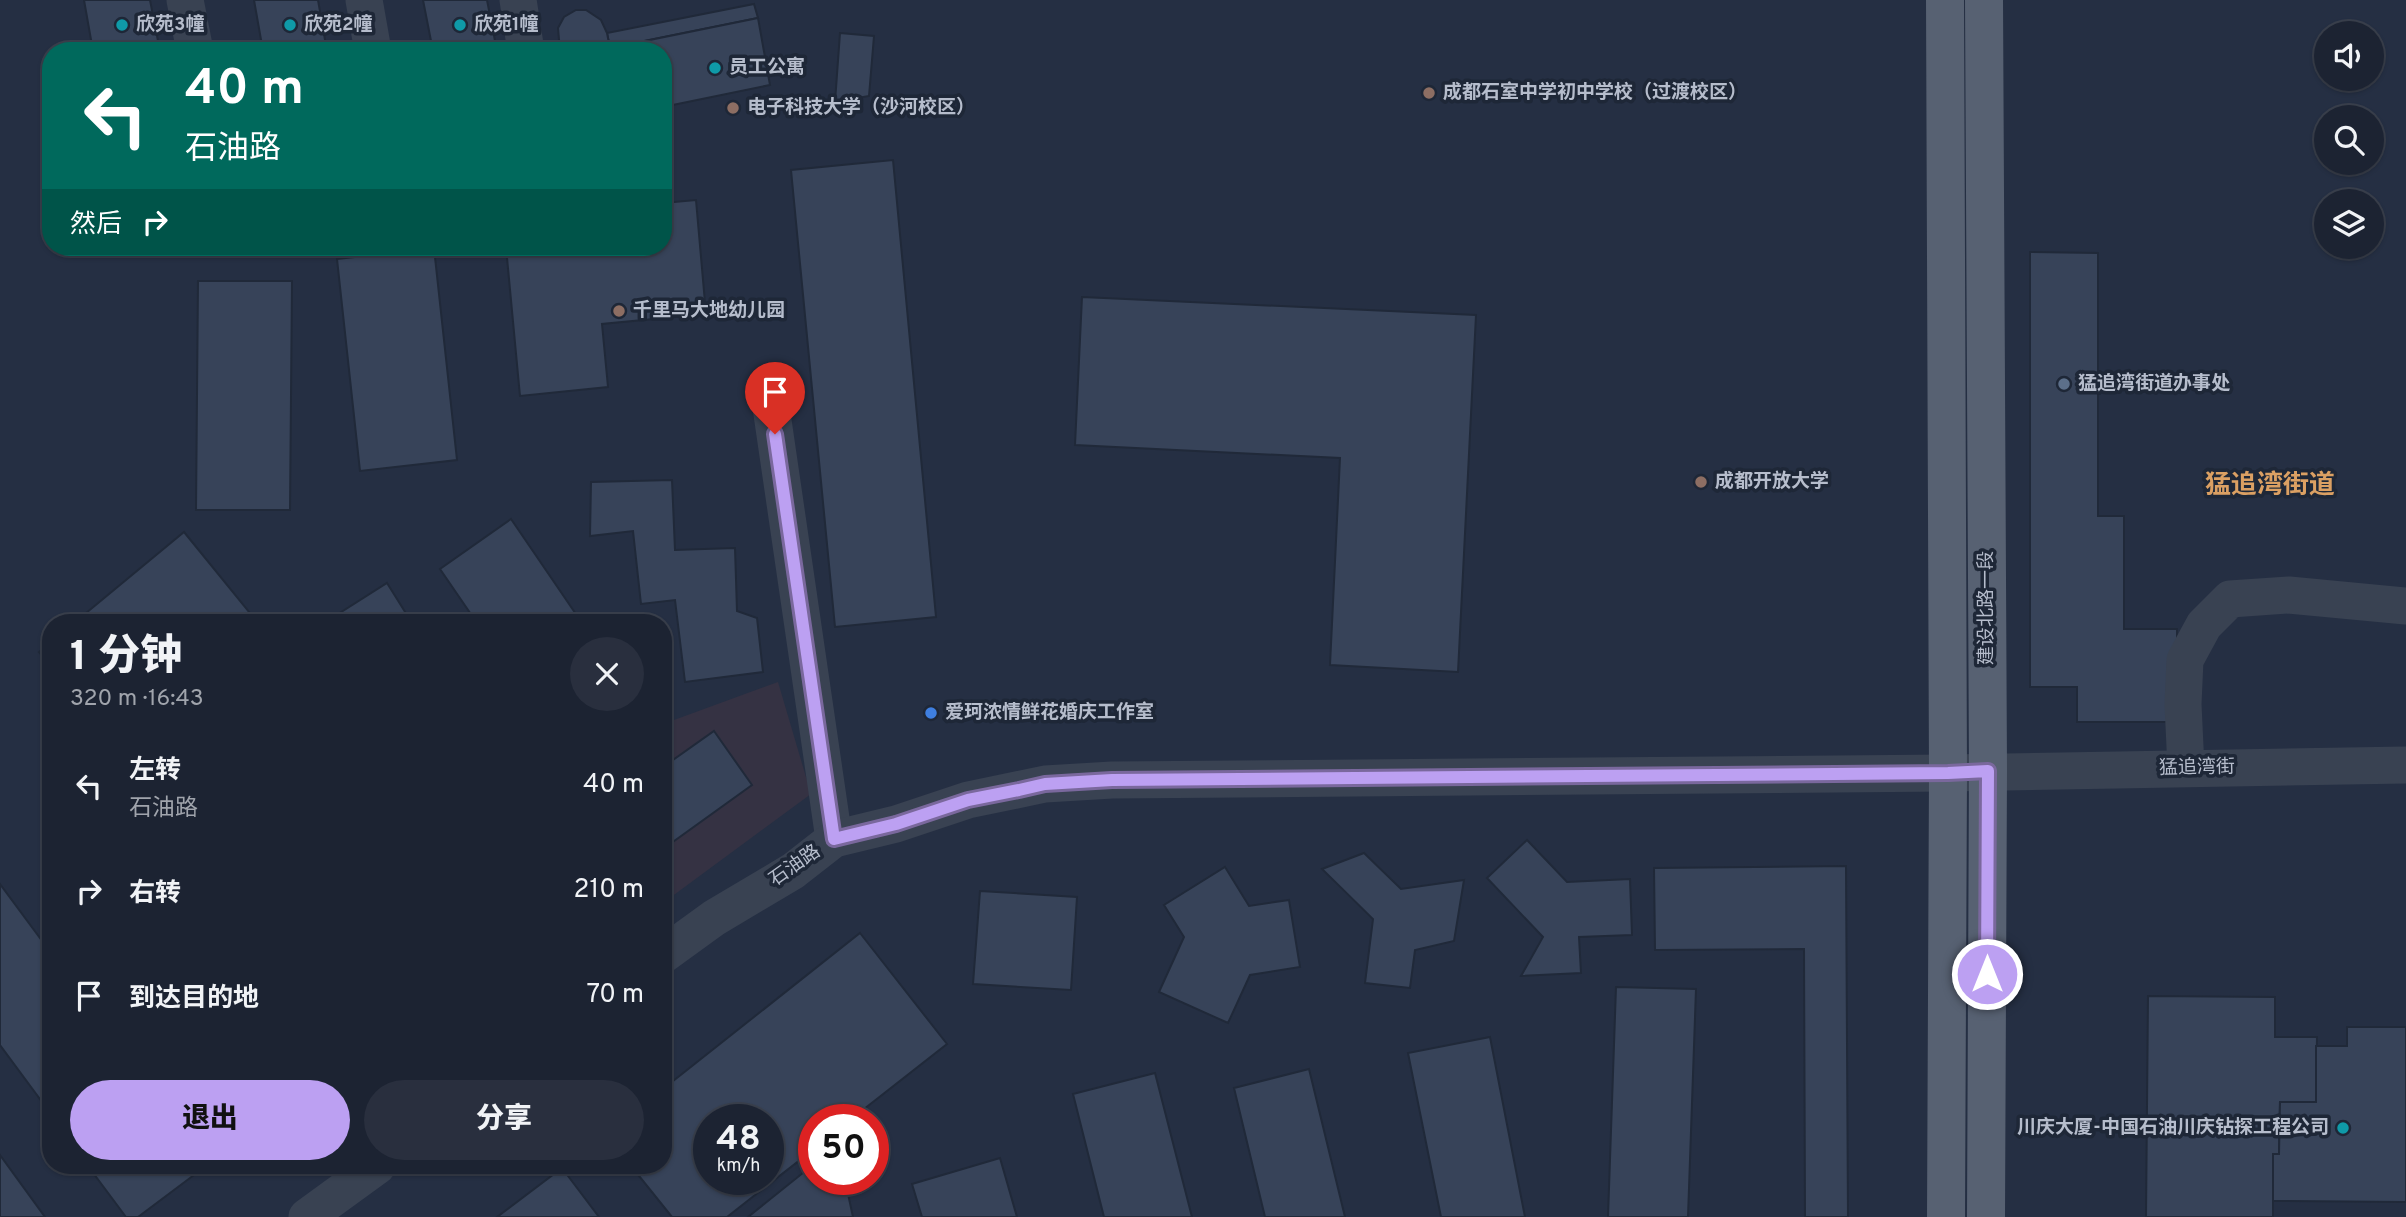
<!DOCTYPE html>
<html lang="zh">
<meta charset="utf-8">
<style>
:root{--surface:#1c2332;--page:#292f3e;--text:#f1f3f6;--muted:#a0a4ac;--line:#3a404d;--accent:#bca0f2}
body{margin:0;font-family:Overpass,"Noto Sans SC",sans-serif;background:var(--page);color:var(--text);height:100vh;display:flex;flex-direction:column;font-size:26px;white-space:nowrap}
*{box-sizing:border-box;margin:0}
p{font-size:23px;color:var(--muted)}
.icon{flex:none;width:38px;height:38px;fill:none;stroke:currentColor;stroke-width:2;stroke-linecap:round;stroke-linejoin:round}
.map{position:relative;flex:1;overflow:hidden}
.drawer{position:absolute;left:42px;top:614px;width:630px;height:560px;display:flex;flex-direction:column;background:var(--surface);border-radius:28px;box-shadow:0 2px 5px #0004,0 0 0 2px var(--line)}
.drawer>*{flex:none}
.banner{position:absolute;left:42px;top:42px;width:630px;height:214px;border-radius:28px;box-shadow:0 2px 5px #0004,0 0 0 2px var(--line);background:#00695c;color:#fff;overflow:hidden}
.controls{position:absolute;left:2314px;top:21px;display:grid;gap:14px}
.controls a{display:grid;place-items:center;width:70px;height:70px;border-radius:50%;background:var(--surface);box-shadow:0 2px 5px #0004,0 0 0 2px var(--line);font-size:35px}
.speed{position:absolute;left:693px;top:1104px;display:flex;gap:14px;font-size:35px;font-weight:700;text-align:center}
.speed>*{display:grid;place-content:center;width:91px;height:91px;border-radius:50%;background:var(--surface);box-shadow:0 2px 5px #0004,0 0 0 2px var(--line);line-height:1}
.speed small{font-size:18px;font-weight:400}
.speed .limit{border:10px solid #d22;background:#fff;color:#111}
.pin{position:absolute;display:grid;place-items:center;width:60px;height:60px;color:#fff;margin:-72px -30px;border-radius:50% 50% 50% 0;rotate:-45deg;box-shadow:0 0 7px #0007}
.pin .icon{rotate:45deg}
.me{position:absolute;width:77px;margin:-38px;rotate:0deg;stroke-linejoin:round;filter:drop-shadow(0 0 5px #0008)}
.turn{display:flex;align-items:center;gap:24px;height:147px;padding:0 28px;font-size:32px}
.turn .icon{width:91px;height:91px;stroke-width:2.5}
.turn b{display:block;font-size:49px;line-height:60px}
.then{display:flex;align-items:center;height:66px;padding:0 28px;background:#0003;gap:14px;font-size:26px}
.round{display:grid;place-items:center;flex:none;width:74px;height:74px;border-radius:37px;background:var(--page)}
.overview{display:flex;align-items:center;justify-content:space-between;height:119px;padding:0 28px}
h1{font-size:42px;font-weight:800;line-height:52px}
.primary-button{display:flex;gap:14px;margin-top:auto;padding:14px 28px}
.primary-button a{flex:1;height:80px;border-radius:42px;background:var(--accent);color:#111;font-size:28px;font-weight:800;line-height:80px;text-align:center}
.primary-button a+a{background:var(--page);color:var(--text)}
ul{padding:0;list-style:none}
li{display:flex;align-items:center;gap:21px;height:105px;padding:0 28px}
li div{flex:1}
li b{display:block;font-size:26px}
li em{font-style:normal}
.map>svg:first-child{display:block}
.medical{fill:#353243}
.building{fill:#374359;stroke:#202939;stroke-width:2;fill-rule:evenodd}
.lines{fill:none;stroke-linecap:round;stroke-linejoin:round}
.minor{stroke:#394252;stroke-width:37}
.major{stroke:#576172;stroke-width:38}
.route-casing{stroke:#7a689d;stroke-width:18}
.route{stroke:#bca0f2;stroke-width:12}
.culture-dot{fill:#0f9aa8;stroke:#1e2737;stroke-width:2.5}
.education-dot{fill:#8d6e63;stroke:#1e2737;stroke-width:2.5}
.service-dot{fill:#5c6f8a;stroke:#1e2737;stroke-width:2.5}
.shop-dot{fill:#3f7fe0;stroke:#1e2737;stroke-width:2.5}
.labels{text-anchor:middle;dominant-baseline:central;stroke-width:7;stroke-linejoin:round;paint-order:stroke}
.poi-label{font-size:19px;font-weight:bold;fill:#b6bdcc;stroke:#1e2737;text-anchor:start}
.street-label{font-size:19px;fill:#b6bdcc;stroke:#1e2737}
.district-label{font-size:26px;font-weight:bold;fill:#dba063;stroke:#1e2737}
</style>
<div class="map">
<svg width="2406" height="1217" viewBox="0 0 2406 1217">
<rect width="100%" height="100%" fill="#252f43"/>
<!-- medical -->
<path class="medical" d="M778 682 811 794 663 903V696L674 720Z"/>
<!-- building -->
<g class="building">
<path d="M84 0H150L160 51H93Z"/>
<path d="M254 0H318L327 51H263Z"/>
<path d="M423 0H487L497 51H433Z"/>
<path d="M754 4 758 18 610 48 607 33Z"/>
<path d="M576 10H586L601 20 607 33 610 48 758 18 770 85 663 107V51H560L558 28 564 17Z"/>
<path d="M840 33 874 36 869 96 835 102Z"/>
<path d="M893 160 936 617 835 627 791 170Z"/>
<path d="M696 200 706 314 602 324 608 387 520 396 506 247H663V203Z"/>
<path d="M434 248 457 460 360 471 337 259Z"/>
<path d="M2030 252 2098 253V516H2124V629H2177V722H2077V687H2030Z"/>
<path d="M198 281H292L290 510H196Z"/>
<path d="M1082 297 1476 315 1458 672 1330 665 1340 458 1075 445Z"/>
<path d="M672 480 675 550 735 548 737 611 757 618 763 672 685 682 675 600 641 604 633 531 590 536 591 482Z"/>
<path d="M511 519 582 623H477L440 569Z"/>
<path d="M184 532 250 613 238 623H74Z"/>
<path d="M387 583 412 623H324Z"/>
<path d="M51 642V666L39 652Z"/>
<path d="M714 731 752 785 663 849V767Z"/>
<path d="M1527 840 1567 882 1630 879 1632 935 1579 937 1581 973 1521 976 1543 937 1487 878Z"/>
<path d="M1364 853 1401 889 1464 880 1454 941 1415 950 1410 988 1365 983 1373 919 1322 869Z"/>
<path d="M1846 866 1848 1217H1805L1804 949 1655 950 1654 868Z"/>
<path d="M1225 867 1249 906 1289 900 1300 967 1250 975 1228 1023 1159 992 1184 937 1164 905Z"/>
<path d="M0 884 51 953V1114L0 1045Z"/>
<path d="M980 891 1077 897 1071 990 973 984Z"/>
<path d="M860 933 947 1044 850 1120H814V1149L727 1217H672L631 1166H663V1089ZM709 1120H768V1180H709Z"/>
<path d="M1616 987 1696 989 1688 1217H1608Z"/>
<path d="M2148 996 2275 997V1037H2317L2316 1102H2280L2279 1154H2273V1217H2146Z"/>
<path d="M2347 1027H2406V1202L2273 1201V1154H2279L2280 1102H2316V1046H2347Z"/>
<path d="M1490 1037 1525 1217H1441L1408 1053Z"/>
<path d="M1309 1069 1345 1217H1265L1234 1088Z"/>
<path d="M1155 1073 1192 1217H1104L1073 1094Z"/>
<path d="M0 1155 45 1217H0Z"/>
<path d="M1000 1158 1017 1217H922L912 1184Z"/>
<path d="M814 1164V1180H845L853 1217H748Z"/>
<path d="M88 1166H206L138 1217H126Z"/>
<path d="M562 1168 599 1217H497Z"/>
</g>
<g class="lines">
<!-- minor -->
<g class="minor">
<path d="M185 0 195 51"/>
<path d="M364 0 373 51"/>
<path d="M518 0 526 51"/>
<path d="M771 407 834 839"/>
<path d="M2186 768 2183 704 2185 660 2204 625 2230 599 2289 595 2406 606"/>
<path d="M663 955 714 918 793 871 834 839 896 824 968 800 1045 784 1112 780 1948 773 2406 765"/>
<path d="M307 1217 377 1166"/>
</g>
<!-- major -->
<g class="major">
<path d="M1945 0 1948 773 1946 1217"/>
<path d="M1984 0 1988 770 1986 1217"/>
</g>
</g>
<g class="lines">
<!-- route casing -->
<g class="route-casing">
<path id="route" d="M775 434 834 839 896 824 968 800 1019 790 1045 784 1112 780 1948 773 1988 771 1987 974"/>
</g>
<!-- route -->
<use href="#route" class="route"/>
</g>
<!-- markers -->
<g class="culture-dot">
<circle cx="122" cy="25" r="7"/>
<circle cx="290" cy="25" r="7"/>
<circle cx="460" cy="25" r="7"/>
<circle cx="715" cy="68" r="7"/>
<circle cx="2343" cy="1128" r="7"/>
</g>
<g class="education-dot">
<circle cx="1429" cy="93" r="7"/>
<circle cx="733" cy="108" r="7"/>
<circle cx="619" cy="311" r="7"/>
<circle cx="1701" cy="482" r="7"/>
</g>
<circle class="service-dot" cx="2064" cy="384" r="7"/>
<circle class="shop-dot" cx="931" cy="713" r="7"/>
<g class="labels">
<!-- poi labels -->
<g class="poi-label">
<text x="136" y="25">欣苑3幢</text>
<text x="304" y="25">欣苑2幢</text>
<text x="474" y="25">欣苑1幢</text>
<text x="729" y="68">员工公寓</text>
<text x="1443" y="93">成都石室中学初中学校（过渡校区）</text>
<text x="747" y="108">电子科技大学（沙河校区）</text>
<text x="633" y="311">千里马大地幼儿园</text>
<text x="2078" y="384">猛追湾街道办事处</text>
<text x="1715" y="482">成都开放大学</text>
<text x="945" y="713">爱珂浓情鲜花婚庆工作室</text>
<text x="2329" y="1128" text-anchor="end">川庆大厦-中国石油川庆钻探工程公司</text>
</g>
<!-- street labels -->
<g class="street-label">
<text transform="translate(1987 608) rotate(-90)">建设北路一段</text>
<text transform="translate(2197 768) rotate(-1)">猛追湾街</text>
<text transform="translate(795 866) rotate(-35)">石油路</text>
</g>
<!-- district labels -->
<g class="district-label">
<text x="2270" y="486">猛追湾街道</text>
</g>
</g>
</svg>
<div class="controls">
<a><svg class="icon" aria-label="sound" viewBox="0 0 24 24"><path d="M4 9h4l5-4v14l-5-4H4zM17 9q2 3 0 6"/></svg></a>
<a><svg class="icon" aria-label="search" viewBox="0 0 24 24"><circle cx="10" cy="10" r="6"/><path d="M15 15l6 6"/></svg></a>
<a><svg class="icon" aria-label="layers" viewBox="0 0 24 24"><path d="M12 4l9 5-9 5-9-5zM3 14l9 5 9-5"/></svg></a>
</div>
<div class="speed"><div>48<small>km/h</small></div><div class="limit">50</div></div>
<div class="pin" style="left:775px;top:434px;background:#d93025"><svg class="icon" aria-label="arrive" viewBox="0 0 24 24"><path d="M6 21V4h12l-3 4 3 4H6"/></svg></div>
<svg class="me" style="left:1987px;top:974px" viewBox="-20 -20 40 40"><circle r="17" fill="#bca0f2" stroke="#fff" stroke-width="3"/><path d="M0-11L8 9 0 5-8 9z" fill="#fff"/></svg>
<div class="banner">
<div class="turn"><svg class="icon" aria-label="left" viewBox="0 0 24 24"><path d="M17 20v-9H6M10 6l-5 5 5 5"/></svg><div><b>40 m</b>石油路</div></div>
<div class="then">然后<svg class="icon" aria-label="right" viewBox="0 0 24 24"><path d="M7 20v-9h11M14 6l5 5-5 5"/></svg></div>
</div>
<section class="drawer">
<div class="overview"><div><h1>1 分钟</h1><p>320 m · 16:43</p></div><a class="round"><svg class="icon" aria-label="close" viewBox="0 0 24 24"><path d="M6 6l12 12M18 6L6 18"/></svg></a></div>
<ul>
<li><svg class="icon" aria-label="left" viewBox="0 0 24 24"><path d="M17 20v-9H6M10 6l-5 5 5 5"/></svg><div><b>左转</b><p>石油路</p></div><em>40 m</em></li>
<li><svg class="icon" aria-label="right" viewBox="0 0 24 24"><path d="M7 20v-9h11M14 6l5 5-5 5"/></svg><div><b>右转</b></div><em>210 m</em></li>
<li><svg class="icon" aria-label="arrive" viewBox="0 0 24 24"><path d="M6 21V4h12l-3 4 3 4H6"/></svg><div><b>到达目的地</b></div><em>70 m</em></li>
</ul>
<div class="primary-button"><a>退出</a><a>分享</a></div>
</section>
</div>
